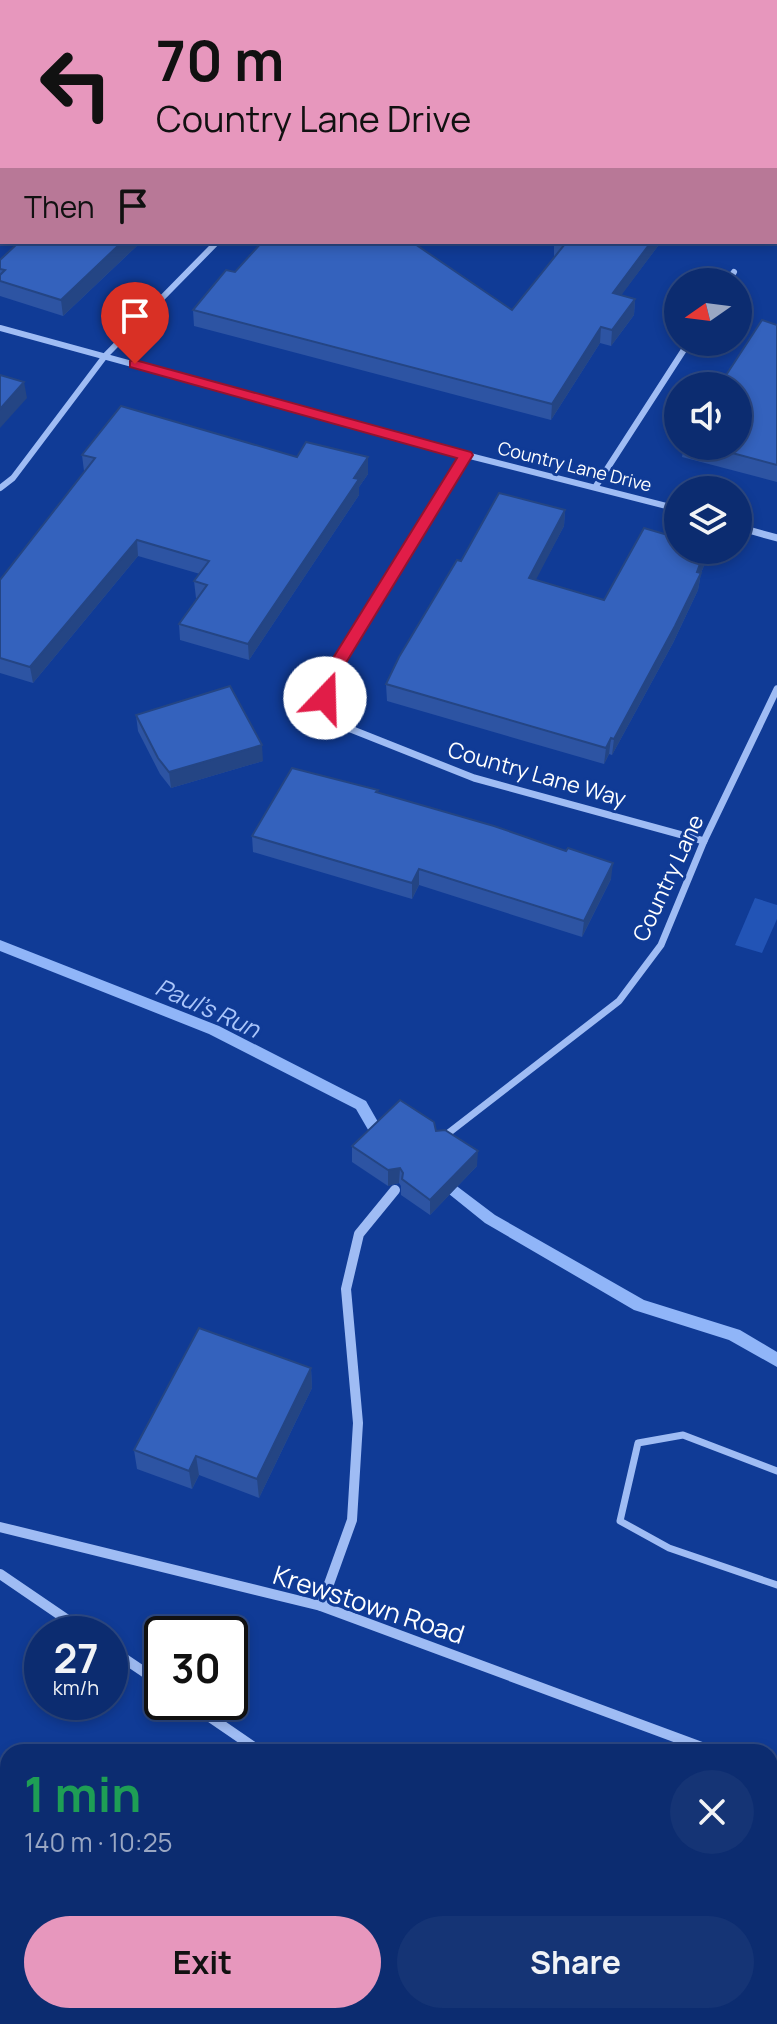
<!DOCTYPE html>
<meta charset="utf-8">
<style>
:root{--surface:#0c2c70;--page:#153475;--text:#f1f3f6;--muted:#9aa7c3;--line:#2c4883;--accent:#e797bd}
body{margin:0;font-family:Manrope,sans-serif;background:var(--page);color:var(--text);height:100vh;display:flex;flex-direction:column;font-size:30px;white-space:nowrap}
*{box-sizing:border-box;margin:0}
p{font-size:26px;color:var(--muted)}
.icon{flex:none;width:44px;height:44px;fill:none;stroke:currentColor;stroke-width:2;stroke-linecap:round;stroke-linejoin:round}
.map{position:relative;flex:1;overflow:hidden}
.drawer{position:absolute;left:0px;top:1744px;width:778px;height:280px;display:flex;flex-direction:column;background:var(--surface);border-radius:24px 24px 0 0;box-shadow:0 4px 12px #0003,0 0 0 2px var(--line)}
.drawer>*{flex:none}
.banner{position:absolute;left:0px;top:0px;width:778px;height:244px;box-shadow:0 4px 12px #0003,0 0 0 2px var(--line);background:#e797bd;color:#111;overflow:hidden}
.needle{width:52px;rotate:256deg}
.fabs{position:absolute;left:664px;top:268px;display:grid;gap:16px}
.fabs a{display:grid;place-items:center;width:88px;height:88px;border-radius:50%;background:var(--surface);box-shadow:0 4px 12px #0003,0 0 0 2px var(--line);font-size:40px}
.speed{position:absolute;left:24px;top:1616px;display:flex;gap:16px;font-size:40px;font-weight:700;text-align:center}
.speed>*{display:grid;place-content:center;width:104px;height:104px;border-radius:50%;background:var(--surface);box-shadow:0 4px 12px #0003,0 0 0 2px var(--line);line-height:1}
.speed small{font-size:20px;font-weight:400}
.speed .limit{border:4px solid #111;border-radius:12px;background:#fff;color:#111}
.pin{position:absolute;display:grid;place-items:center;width:68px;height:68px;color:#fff;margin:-82px -34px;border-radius:50% 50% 50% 0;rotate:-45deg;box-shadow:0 0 8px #0007}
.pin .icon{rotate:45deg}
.me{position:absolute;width:88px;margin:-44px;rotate:21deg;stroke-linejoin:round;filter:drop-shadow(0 0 6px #0008)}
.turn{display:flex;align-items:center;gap:28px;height:168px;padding:0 24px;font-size:36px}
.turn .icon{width:104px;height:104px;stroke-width:2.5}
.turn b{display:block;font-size:56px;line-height:68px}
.then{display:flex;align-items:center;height:76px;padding:0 24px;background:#0003;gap:16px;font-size:30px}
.round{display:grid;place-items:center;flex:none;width:84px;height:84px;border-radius:42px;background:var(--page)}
.headline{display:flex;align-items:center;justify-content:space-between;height:136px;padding:0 24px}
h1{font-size:48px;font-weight:700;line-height:60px;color:#1e9e55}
.button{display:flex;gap:16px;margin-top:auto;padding:16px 24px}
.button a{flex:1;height:92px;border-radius:48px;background:var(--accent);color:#111;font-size:32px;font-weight:700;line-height:92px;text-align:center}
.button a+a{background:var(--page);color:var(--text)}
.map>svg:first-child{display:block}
.green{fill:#2254b6}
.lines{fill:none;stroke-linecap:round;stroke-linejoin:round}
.stream{fill:#90b5f8;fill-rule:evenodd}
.service{stroke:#9fbcf4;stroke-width:7}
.minor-far2{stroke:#9fbcf4;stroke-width:6}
.minor-far1{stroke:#9fbcf4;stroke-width:7}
.minor{stroke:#9fbcf4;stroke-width:10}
.rail-casing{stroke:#fff;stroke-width:6}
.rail{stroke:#103b96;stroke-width:4;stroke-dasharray:13;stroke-linecap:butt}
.wall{fill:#2d54a3}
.shaded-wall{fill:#244584}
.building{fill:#3462bd;stroke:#244584;stroke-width:2}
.route{fill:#e11d48;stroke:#92132f;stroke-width:2}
.labels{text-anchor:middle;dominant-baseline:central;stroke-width:6;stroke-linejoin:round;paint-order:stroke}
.far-street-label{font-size:18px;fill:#fff;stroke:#103b96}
.street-label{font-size:22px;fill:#fff;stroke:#103b96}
.water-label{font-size:24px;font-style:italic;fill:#abc6fb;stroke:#103b96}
.near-street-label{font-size:26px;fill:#fff;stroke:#103b96}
</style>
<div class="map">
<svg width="777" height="2024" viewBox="0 0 777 2024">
<rect width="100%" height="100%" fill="#103b96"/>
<!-- green -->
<path class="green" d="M755 898 777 905V919L762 953 735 945Z"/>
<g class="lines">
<!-- stream -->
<g class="stream">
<path d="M0 940 219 1026 366 1101 386 1136 384 1140H374L356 1109 209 1034 0 951Z"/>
<path d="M454 1184 495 1215 644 1300 740 1330 777 1352V1367L729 1340 634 1310 485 1223 449 1194 447 1190 449 1186Z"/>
</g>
<!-- service -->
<path class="service" d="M777 1471 683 1435 638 1443 620 1521 669 1548 777 1585"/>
<!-- minor-far2 -->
<g class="minor-far2">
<path d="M0 75 2 72"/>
<path d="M727 282 734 272"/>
<path d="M0 328 466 455 678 509"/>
<path d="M596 486 689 342"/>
<path d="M0 488 13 478 105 356 217 242"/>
<path d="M427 518 466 455"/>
</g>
<!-- minor-far1 -->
<g class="minor-far1">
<path d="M429 516 333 671 325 698 343 726 474 778 704 841"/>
<path d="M738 527 777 538"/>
<path d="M442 1138 619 1001 661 945 704 841 777 689"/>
</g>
<!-- minor -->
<g class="minor">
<path d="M0 1527 321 1606 715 1752"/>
<path d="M0 1574 88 1634"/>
<path d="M321 1606 352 1520 358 1423 346 1289 359 1234 395 1190"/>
<path d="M110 1649 162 1684"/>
<path d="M188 1702 261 1752"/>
<path d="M770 1772 777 1775"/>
<path d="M689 2016 702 2024"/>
</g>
<!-- rail casing -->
<g class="rail-casing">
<path id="rail" d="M645 0 652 2"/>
</g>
<!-- rail -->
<use href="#rail" class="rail"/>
</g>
<!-- wall -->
<g class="wall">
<path d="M34 0H152L156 2H37Z"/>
<path d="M141 242 63 316 0 296V260Z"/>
<path d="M554 242H661L621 295 635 299 634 315 611 346 600 343 551 420 194 326 193 310 235 272 512 310 554 258Z"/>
<path d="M777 325V482L682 457 684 446H738Z"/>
<path d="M82 455 368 457V474L359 487V495L249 660 180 640 179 624 197 598H196L194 581 200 574 138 556 33 683 0 673V580L85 471H84Z"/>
<path d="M565 510 564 526 535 580 604 600 705 563 701 573 698 590 673 643 612 755 609 754 604 764 387 701 386 684 461 561Z"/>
<path d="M136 715 263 761 171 788 160 774 138 731Z"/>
<path d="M378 790V793L611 879 582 937 419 885 412 899 253 852 252 836Z"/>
<path d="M436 1131 477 1166 430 1215 401 1195V1186L399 1183 388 1186 352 1162V1146Z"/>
<path d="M311 1368 312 1388 259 1498 199 1475 192 1489 137 1469 134 1450Z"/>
<path d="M0 1872 8 1878V2016H101L96 2024H10L0 2017Z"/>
<path d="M195 2016H301L297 2024H208Z"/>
</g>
<!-- shaded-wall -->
<g class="shaded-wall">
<rect x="0" y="211" width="2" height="17"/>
<path d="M122 242H141L63 316 61 300Z"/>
<path d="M651 242H661L611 309 613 293Z"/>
<path d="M635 299 634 315 611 346 612 330Z"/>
<path d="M601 327 600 343 551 420 552 404Z"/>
<path d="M24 382 27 398 0 428V409Z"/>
<path d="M368 457V474L359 487V495L249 660 248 644Z"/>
<path d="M565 510 564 526 528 595 529 578Z"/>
<path d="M137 540 138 556 33 683 30 667Z"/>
<path d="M705 550V563L701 573 698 590 673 643 612 755 614 739 697 572Z"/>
<path d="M611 738 609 754 604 764 606 748Z"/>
<path d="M262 745 263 761 171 788 169 772Z"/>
<path d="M613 863 611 879 582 937 584 921Z"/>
<path d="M419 869V885L412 899V883Z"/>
<path d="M478 1151 477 1166 430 1215V1200Z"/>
<path d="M400 1168 399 1183 388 1186V1170Z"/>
<path d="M311 1368 312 1388 259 1498 257 1479Z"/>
<path d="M196 1456 199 1475 192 1489 189 1471Z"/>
<path d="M8 1834V1854L0 1866V1846Z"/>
<path d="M90 2016H101L96 2024H84Z"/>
<path d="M294 2016H301L297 2024H289Z"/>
</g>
<!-- building -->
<g class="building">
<path d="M57 0H152L156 2H60Z"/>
<path d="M2 115V211H0V117Z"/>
<path d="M19 242H122L61 300 0 281V275L5 270 0 269V260Z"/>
<path d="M262 242H412L512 310 565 244 556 242H651L613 293 635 299 612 330 601 327 552 404 193 310 226 270 235 272Z"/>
<path d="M762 320 777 325V465L706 446H738V386H719Z"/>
<path d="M0 375 24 382 0 409Z"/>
<path d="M121 406 297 457 306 442 368 457 354 478 359 479 248 644 179 624 207 585 194 581 209 561 137 540 30 667 0 658V580L95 458 82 455Z"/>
<path d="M499 493 565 510 529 578 604 600 644 528 678 538V550H705L697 572 701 573 675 626 614 739 611 738 606 748 386 684 399 657 457 560 461 561Z"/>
<path d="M230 686 262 745 169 772 158 758 136 715Z"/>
<path d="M292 768 378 790 376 792 494 826 566 851 568 848 613 863 584 921 419 869 412 883 252 836Z"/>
<path d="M400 1100 434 1122 436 1131 445 1130 478 1151 430 1200 402 1179 403 1173 400 1168 388 1170 352 1146Z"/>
<path d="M199 1328 311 1368 257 1479 196 1456 189 1471 134 1450Z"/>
<path d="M0 1802 8 1807V1834L0 1846Z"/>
<path d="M0 1872 8 1878V2015L0 2009Z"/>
<path d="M10 2016H90L84 2024H22Z"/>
<path d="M211 2016H294L289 2024H225Z"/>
</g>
<!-- route -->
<path class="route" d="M135 360 471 452 473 455 341 671 331 702H320L317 698 325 671 457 458 130 367V361Z"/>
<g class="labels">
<!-- far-street labels -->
<g class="far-street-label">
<text transform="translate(575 466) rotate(14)">Country Lane Drive</text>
</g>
<!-- street labels -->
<g class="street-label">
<text transform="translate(537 774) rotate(16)">Country Lane Way</text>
<text transform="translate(668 878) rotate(-65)">Country Lane</text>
</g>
<!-- water labels -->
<g class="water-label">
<text transform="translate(208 1007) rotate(24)">Paul's Run</text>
</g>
<!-- near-street labels -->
<g class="near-street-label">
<text transform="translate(369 1604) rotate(18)">Krewstown Road</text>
</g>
</g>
</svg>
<div class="fabs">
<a><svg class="needle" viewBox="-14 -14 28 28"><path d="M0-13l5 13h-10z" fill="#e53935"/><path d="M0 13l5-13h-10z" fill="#9aa7c3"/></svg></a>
<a><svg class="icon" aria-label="sound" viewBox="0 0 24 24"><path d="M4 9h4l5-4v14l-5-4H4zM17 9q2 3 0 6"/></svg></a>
<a><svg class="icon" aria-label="layers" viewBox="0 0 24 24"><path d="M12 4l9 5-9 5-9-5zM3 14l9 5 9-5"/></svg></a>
</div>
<div class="speed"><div>27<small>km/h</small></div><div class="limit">30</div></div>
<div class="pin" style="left:135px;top:364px;background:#d93025"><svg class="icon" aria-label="arrive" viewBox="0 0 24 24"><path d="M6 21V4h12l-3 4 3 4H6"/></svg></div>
<svg class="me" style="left:325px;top:698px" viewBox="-20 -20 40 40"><circle r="19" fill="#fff"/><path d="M0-13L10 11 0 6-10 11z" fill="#e11d48"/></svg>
<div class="banner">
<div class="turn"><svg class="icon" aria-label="left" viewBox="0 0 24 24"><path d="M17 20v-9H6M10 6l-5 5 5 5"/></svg><div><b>70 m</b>Country Lane Drive</div></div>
<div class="then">Then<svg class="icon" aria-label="arrive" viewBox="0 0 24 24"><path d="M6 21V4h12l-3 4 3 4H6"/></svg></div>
</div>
<section class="drawer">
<div class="headline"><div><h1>1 min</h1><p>140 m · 10:25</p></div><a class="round"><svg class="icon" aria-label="close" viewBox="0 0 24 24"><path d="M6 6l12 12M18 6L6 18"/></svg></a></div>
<div class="button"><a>Exit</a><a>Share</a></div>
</section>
</div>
